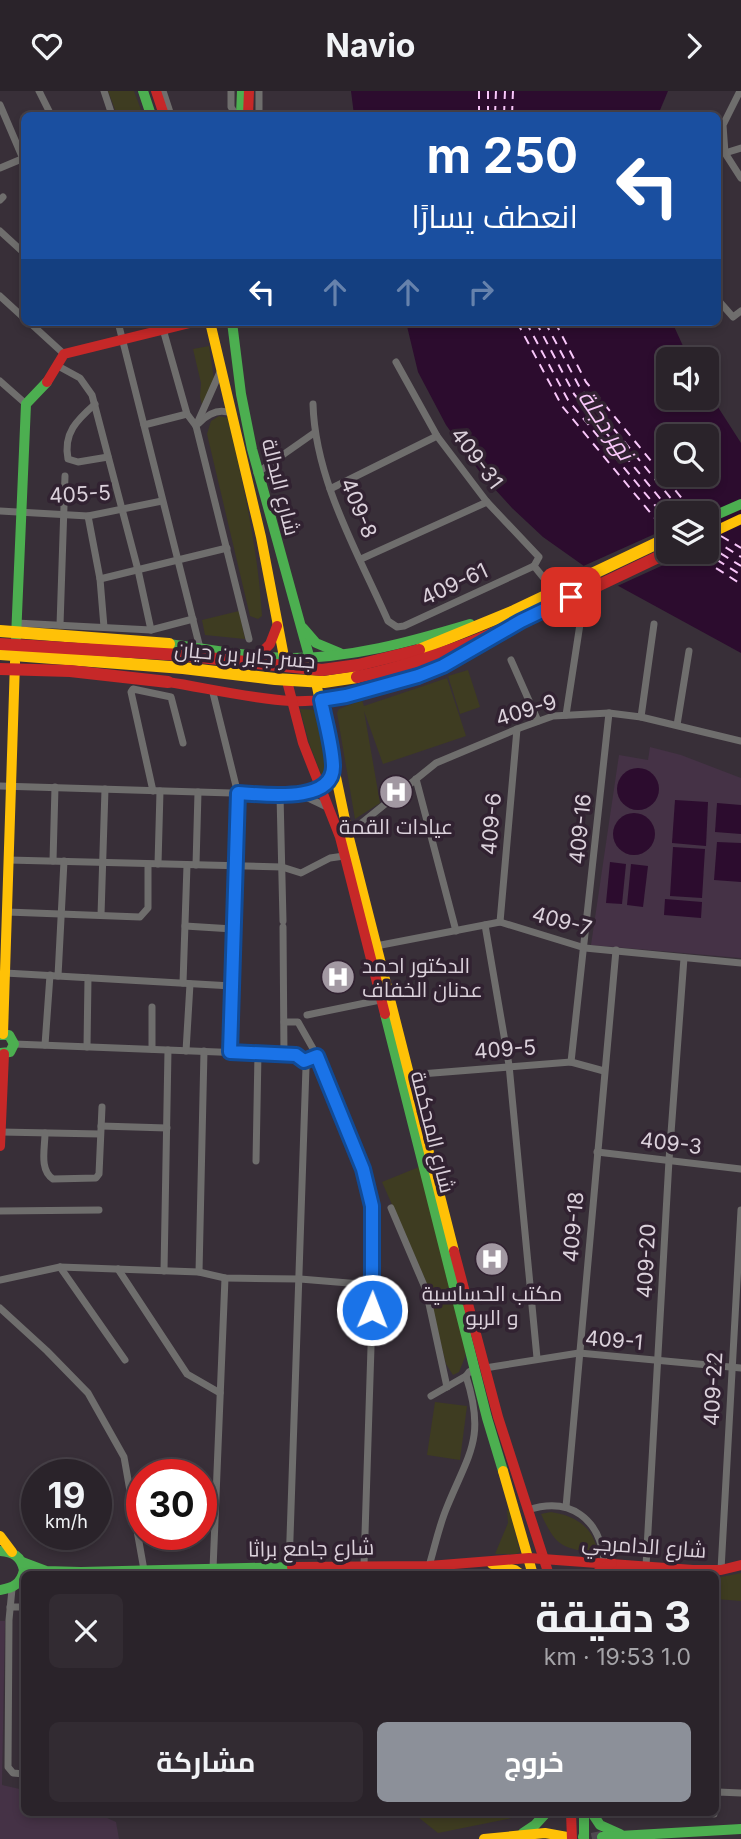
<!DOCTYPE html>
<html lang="ar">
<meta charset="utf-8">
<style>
:root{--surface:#2a232a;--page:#322b32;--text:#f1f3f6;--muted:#a5a4a8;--line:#464047;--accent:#8c9099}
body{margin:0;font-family:Inter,Cairo,sans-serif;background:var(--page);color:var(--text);direction:rtl;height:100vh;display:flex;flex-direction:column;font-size:26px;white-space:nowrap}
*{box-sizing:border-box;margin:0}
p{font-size:23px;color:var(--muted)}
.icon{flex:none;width:38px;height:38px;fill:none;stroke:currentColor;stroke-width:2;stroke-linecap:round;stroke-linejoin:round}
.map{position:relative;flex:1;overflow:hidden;direction:ltr}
.sheet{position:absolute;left:21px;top:1480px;width:698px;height:245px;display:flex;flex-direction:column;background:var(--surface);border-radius:10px;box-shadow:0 4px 10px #0003,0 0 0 2px var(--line);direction:rtl}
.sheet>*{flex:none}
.guide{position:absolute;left:21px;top:21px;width:700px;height:214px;border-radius:10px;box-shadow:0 4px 10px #0003,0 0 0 2px var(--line);direction:rtl;background:#1a4fa0;color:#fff;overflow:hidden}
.controls{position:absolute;left:656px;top:256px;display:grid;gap:14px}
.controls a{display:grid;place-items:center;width:63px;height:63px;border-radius:10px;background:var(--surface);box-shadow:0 4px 10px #0003,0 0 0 2px var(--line);font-size:35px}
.speed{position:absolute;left:21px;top:1368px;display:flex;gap:14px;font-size:35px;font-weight:700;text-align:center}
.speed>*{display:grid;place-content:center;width:91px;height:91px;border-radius:50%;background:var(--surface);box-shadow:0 4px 10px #0003,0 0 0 2px var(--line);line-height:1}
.speed small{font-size:18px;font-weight:400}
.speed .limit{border:10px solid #d22;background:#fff;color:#111}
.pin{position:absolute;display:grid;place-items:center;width:60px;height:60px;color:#fff;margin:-30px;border-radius:14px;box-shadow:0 4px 10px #0006}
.me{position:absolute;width:77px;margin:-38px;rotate:1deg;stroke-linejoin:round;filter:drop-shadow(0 0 5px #0008)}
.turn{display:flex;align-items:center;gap:24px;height:147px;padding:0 28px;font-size:32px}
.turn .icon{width:91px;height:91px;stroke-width:2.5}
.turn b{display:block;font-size:49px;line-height:60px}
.lanes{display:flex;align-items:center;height:66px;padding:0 28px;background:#0003;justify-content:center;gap:35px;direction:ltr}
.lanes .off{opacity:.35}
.round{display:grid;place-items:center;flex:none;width:74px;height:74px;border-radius:10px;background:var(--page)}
.overview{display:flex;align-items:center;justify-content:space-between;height:119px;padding:0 28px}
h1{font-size:42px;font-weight:700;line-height:52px}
.action{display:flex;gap:14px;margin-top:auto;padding:14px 28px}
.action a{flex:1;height:80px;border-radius:10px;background:var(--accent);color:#fff;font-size:28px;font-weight:700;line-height:80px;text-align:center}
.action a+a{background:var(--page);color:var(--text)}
header{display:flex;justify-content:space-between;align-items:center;height:91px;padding:0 28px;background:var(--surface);font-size:32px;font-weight:700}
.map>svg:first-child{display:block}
.built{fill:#453246}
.green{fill:#3e3c21}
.water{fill:#2c0c2e;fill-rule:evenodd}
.pier{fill:#382f38}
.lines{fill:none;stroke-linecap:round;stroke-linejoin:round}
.ferry{stroke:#f9c7fa;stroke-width:2;stroke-dasharray:9 7;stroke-linecap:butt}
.primary-tunnel{stroke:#504750;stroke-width:12;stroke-dasharray:12 6;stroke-linecap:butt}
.street{stroke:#6f6e6d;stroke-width:7}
.fast{stroke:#4caf50;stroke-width:10}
.slow{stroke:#ffc107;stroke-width:10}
.jam{stroke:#c62828;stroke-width:10}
.slow-bridge{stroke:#ffc107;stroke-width:12}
.jam-bridge{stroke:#c62828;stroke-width:12}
.route-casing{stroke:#114b97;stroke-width:18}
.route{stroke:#1a73e8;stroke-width:12}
.labels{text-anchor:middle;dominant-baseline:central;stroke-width:7;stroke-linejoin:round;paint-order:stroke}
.street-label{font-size:21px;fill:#dbd1db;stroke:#312231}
.poi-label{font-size:21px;fill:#dbd1db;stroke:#312231}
.water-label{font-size:23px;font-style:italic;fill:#f9c7fa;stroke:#312231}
</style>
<header><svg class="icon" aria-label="forward" viewBox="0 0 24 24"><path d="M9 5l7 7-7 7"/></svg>Navio<svg class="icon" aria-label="heart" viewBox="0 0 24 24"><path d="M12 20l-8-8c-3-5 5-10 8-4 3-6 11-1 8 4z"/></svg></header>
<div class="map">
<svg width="741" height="1748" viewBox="0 0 741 1748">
<rect width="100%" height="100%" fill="#382f38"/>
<!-- built -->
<g class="built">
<path d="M650 656 681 664 741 687V867L591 854 619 664 648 669Z"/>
<path d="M0 1530H5L2 1694 24 1699V1722H96L116 1731 119 1748H0Z"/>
</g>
<!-- green -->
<g class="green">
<path d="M108 0H134L143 24H117Z"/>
<path d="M209 255 214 288 202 314 200 306 201 292 193 258Z"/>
<path d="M219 325 228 327C243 393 258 457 262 525L258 528 250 525 207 343 211 330Z"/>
<path d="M239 520 245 548 205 544 202 529Z"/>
<path d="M468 579 480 616 460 623 448 585Z"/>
<path d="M447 587 466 645 383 673 364 620 380 712 355 728 337 622 339 618 362 609 364 615Z"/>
<path d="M300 618 316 619 326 675 322 686 309 652Z"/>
<path d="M419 1076 466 1256 465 1266 459 1281 453 1284 446 1273 425 1188 382 1091Z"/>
<path d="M435 1311 467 1315 460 1369 427 1364Z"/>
<path d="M509 1418 520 1461 516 1463H495L508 1432 507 1420Z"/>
<path d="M551 1421C576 1425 594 1436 598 1463 563 1456 557 1458 541 1423Z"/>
<path d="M741 1482V1510L716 1508V1487Z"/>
<path d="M413 1722H537L438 1742Z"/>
</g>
<!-- water -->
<g class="water">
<path d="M351 0H668L658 24H354Z"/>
<path d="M406 231H672L689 268H668V306H707V299L741 352V562L591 480 543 446 512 417 482 384 446 334 418 281ZM668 345H707V383H668ZM668 422H707V460H668Z"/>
<circle cx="638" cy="698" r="21"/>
<path d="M675 709 708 711 706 755 672 752Z"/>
<path d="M717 712 741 714V743L715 741Z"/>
<circle cx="634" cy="743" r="21"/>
<path d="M717 751 741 752V791L714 789Z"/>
<path d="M673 756 705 758 702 807 670 805Z"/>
<path d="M610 771 626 773 622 813 606 812Z"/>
<path d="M631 773 648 775 643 816 627 814Z"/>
<path d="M665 808 702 811 701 827 664 824Z"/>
</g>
<!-- pier -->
<path class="pier" d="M668 437V460H694L613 497 579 477Z"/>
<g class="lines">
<!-- ferry -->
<g class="ferry">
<path d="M479 24V0"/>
<path d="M488 24V0"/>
<path d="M495 24 496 0"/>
<path d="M504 24 505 0"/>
<path d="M512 24 513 0"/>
<path d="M517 231 562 315 668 443"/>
<path d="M526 231 568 309 668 430"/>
<path d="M536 231 574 303 672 422"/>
<path d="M545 231 580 297 683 422"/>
<path d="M555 231 586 291 694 422"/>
<path d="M721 445 741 457"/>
<path d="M712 448 741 466"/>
<path d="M707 454 741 475"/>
<path d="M689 460 741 493"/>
<path d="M703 460 741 484"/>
</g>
<!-- primary-tunnel -->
<path class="primary-tunnel" d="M592 1748 602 1746"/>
<!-- street -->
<g class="street">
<path d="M39 0 51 24"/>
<path d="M104 0 112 24"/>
<path d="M163 0 171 24"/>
<path d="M231 0V16L236 24"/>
<path d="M740 0 723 34 725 62 741 87"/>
<path d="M0 14 24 70"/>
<path d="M259 24V0"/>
<path d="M725 62 741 57"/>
<path d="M0 77 24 67"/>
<path d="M0 109 3 106"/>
<path d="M0 140 24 162"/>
<path d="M0 205 24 227"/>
<path d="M718 209 733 226 741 220"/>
<path d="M29 231 64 263"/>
<path d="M118 231 200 557"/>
<path d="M161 231 187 323 196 335 249 548"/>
<path d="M396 271 437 345 487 411 539 466 534 475"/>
<path d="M58 275 80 287 92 304 138 479 151 539"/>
<path d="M0 290 26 313"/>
<path d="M95 313C77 329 63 342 68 368L78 371 108 366"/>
<path d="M313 313C315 389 358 462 388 530L397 536 404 535 534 475"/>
<path d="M199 332C208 323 219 316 232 323"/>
<path d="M144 334 187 323"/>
<path d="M196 335 220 281"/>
<path d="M257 382 314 342"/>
<path d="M330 398 437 345"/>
<path d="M0 420 88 425 162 410"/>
<path d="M88 425 100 488 104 536"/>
<path d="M361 468 487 411"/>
<path d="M534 475 547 491"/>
<path d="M100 488 227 457"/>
<path d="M16 532 151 539 193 528"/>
<path d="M60 534 65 385"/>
<path d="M511 569 538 630"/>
<path d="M212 598 238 703 230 961"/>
<path d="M566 624 582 520 580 511"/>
<path d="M641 626 654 533"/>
<path d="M677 634 689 560"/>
<path d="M416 688 456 840"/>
<path d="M0 695 300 704C316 701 329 694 333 677"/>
<path d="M153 700 131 601 133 598 171 606 183 652"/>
<path d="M280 704 283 830"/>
<path d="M304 705 327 716"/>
<path d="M348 743 436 672 517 638 553 625 609 622 641 626 741 650"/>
<path d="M8 769 282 776 301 782 330 767 344 765"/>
<path d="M53 770 55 696"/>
<path d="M158 773 160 700"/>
<path d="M196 774 198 701"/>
<path d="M7 821 140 826 148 817V773"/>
<path d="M101 824 105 698"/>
<path d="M500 831 517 638"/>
<path d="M485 834 509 974 537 1267"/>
<path d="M185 835 233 838"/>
<path d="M283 836 284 964"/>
<path d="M376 855 500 831 585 857 741 872"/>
<path d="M5 882 232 895"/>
<path d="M58 885 64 770"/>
<path d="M183 892 187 774"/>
<path d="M152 916V958"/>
<path d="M307 924 380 909"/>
<path d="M284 931H298L324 977 363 1078 372 1115 373 1194 364 1474"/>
<path d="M14 953 296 964 304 970 306 976 289 1476"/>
<path d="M45 954 50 884"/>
<path d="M87 956 88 887"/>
<path d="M186 960 190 893"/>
<path d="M571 971 609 622"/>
<path d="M408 984 571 971 604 980"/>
<path d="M101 1035 167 1037"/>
<path d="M1 1041 100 1043"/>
<path d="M45 1042C45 1057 39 1079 53 1088L96 1087 99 1083 102 1016"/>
<path d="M597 1061 741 1078"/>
<path d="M256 1070 258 962"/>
<path d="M391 1117 426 1199 447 1296"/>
<path d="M0 1120 99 1119"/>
<path d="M60 1176 125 1269"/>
<path d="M118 1178 187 1283 220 1302"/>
<path d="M164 1180 168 959"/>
<path d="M199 1181 204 960"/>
<path d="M0 1189 60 1176 199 1181 225 1187 300 1188 373 1194"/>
<path d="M0 1217 47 1260 88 1302 124 1366 144 1479"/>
<path d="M485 1277 579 1262 741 1277"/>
<path d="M431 1305 466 1285"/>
<path d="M566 1416 616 859"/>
<path d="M528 1419C570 1405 601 1428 604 1472"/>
<path d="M429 1475C435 1455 439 1435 447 1416 469 1362 486 1347 466 1285L469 1281 475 1278"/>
<path d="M646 1475 669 1069 684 867"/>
<path d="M213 1478 225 1187"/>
<path d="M721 1479 741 1119"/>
<path d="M12 1498 9 1529 8 1676 13 1682 24 1683"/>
<path d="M10 1516H24"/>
<path d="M716 1708 718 1701 741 1702"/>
<path d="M714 1723V1722"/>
</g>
<!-- fast -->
<g class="fast">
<path d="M143 0 151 24"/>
<path d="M241 24 242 0"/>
<path d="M232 231 241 303 252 358 311 572"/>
<path d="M707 428 741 413"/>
<path d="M303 537 316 552 340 562"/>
<path d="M16 547 26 313 47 291"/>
<path d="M169 553C208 558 247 566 286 567 349 568 410 551 470 533"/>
<path d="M385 923 487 1327 503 1380"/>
<path d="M0 944H9L14 953 10 961 0 962"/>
<path d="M0 1460C13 1461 21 1465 24 1479 21 1493 13 1497 0 1499"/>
<path d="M22 1471 46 1480 81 1481 292 1476"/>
<path d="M584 1722V1748"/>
<path d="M592 1722 600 1734 620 1743"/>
<path d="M523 1742 535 1734 546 1722"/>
<path d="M583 1746 584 1743"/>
<path d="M602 1746 741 1738"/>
</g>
<!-- slow -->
<g class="slow">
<path d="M210 231 261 446 285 571"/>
<path d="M707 444 741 428"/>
<path d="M317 596 348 743 454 1160"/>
<path d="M3 943 15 571"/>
<path d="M503 1380 533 1484"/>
<path d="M0 1445 12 1461"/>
<path d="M492 1473 515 1479 522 1484"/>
<path d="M484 1748 545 1742 567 1746"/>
</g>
<!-- jam -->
<g class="jam">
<path d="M156 0 164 24"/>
<path d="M248 24 249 0"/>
<path d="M47 291 64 263 194 231"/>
<path d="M258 565 270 553 277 535"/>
<path d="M168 591C206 597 253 608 291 610 333 612 405 593 443 575 462 566 480 554 499 543"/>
<path d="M288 594 303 652 340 746 385 923"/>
<path d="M0 1055 4 963"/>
<path d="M454 1160 498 1326 549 1484"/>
<path d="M292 1476 429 1475 529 1467 693 1479H721L741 1474"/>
<path d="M594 1484 612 1472"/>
<path d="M571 1722 572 1748"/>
</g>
<!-- slow-bridge -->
<g class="slow-bridge">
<path d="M0 540 169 553"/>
<path d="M419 559 514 520 668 447"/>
<path d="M0 563 183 577 275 588 324 591 357 586"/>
</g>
<!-- jam-bridge -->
<g class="jam-bridge">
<path d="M0 553 180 564 322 579 358 574 419 559"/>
<path d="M0 578 70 580 168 591"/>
<path d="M357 586C465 564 572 506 671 460"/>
</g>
</g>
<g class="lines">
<!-- route casing -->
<g class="route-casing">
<path id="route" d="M372 1219V1115L363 1078 317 965 304 970 296 964 230 961 238 702C261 703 335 714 333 674 332 653 325 630 321 609L346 605 418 585 443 575 521 530 571 506"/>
</g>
<!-- route -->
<use href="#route" class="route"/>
</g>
<!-- icons -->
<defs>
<g id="hospital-disc" transform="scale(1.75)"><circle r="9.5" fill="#a298a2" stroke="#312231"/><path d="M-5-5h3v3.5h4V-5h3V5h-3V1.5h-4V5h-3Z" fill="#fff"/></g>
</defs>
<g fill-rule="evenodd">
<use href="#hospital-disc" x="396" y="701"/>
<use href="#hospital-disc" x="338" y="886"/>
<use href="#hospital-disc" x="492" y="1168"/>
</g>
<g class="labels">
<!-- street labels -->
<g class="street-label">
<text transform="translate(477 367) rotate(53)">409-31</text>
<text transform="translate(281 396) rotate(76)">شارع البدالة</text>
<text transform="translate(80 403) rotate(-3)">405-5</text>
<text transform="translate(359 417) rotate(68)">409-8</text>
<text transform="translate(454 493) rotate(-25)">409-61</text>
<text transform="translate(245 564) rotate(5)">جسر جابر بن حيان</text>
<text transform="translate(526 619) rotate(-17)">409-9</text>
<text transform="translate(491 733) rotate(-85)">409-6</text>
<text transform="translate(580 738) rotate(-84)">409-16</text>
<text transform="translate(562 830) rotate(15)">409-7</text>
<text transform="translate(505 958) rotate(-4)">409-5</text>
<text transform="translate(433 1041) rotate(76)">شارع المحكمة</text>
<text transform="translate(671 1052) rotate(7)">409-3</text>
<text transform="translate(573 1136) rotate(-85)">409-18</text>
<text transform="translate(646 1170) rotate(-87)">409-20</text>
<text transform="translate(614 1249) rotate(5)">409-1</text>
<text transform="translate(713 1298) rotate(-87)">409-22</text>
<text transform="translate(644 1455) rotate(4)">شارع الدامرجي</text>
<text transform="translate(311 1457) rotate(-1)">شارع جامع براثا</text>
</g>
<!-- poi labels -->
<g class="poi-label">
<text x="396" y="735">عيادات القمة</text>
<text x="362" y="874" text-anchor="start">الدكتور احمد<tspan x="362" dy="24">عدنان الخفاف</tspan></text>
<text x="492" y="1202">مكتب الحساسية<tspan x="492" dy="24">و الربو</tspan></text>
</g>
<!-- water labels -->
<g class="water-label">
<text transform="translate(606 334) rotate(56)">نهر دجلة</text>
</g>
</g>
</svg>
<div class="controls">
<a><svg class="icon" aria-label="sound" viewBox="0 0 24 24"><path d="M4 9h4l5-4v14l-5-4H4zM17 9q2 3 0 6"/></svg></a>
<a><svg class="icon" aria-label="search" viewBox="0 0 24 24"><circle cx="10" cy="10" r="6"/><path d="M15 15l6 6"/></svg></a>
<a><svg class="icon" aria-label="layers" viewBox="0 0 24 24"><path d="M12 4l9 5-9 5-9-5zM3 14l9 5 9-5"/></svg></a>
</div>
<div class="speed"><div>19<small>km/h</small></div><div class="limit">30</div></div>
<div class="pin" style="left:571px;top:506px;background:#d93025"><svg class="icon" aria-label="arrive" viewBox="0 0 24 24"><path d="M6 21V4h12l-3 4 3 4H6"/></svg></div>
<svg class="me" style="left:372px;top:1219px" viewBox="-20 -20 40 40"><circle r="17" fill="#1a73e8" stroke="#fff" stroke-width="3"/><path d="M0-11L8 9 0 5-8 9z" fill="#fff"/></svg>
<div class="guide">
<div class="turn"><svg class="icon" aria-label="left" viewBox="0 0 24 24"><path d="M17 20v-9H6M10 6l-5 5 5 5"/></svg><div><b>250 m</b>انعطف يسارًا</div></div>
<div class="lanes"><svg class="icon" aria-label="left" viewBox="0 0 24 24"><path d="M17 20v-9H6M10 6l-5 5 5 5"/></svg><svg class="icon off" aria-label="ahead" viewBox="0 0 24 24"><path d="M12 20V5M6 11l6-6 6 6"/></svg><svg class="icon off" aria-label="ahead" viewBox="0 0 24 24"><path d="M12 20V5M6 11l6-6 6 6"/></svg><svg class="icon off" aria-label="right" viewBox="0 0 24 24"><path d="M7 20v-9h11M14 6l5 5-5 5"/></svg></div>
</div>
<section class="sheet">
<div class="overview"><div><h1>3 دقيقة</h1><p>1.0 km · 19:53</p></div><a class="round"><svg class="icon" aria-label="close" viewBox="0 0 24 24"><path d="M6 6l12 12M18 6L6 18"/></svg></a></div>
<div class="action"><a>خروج</a><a>مشاركة</a></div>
</section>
</div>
